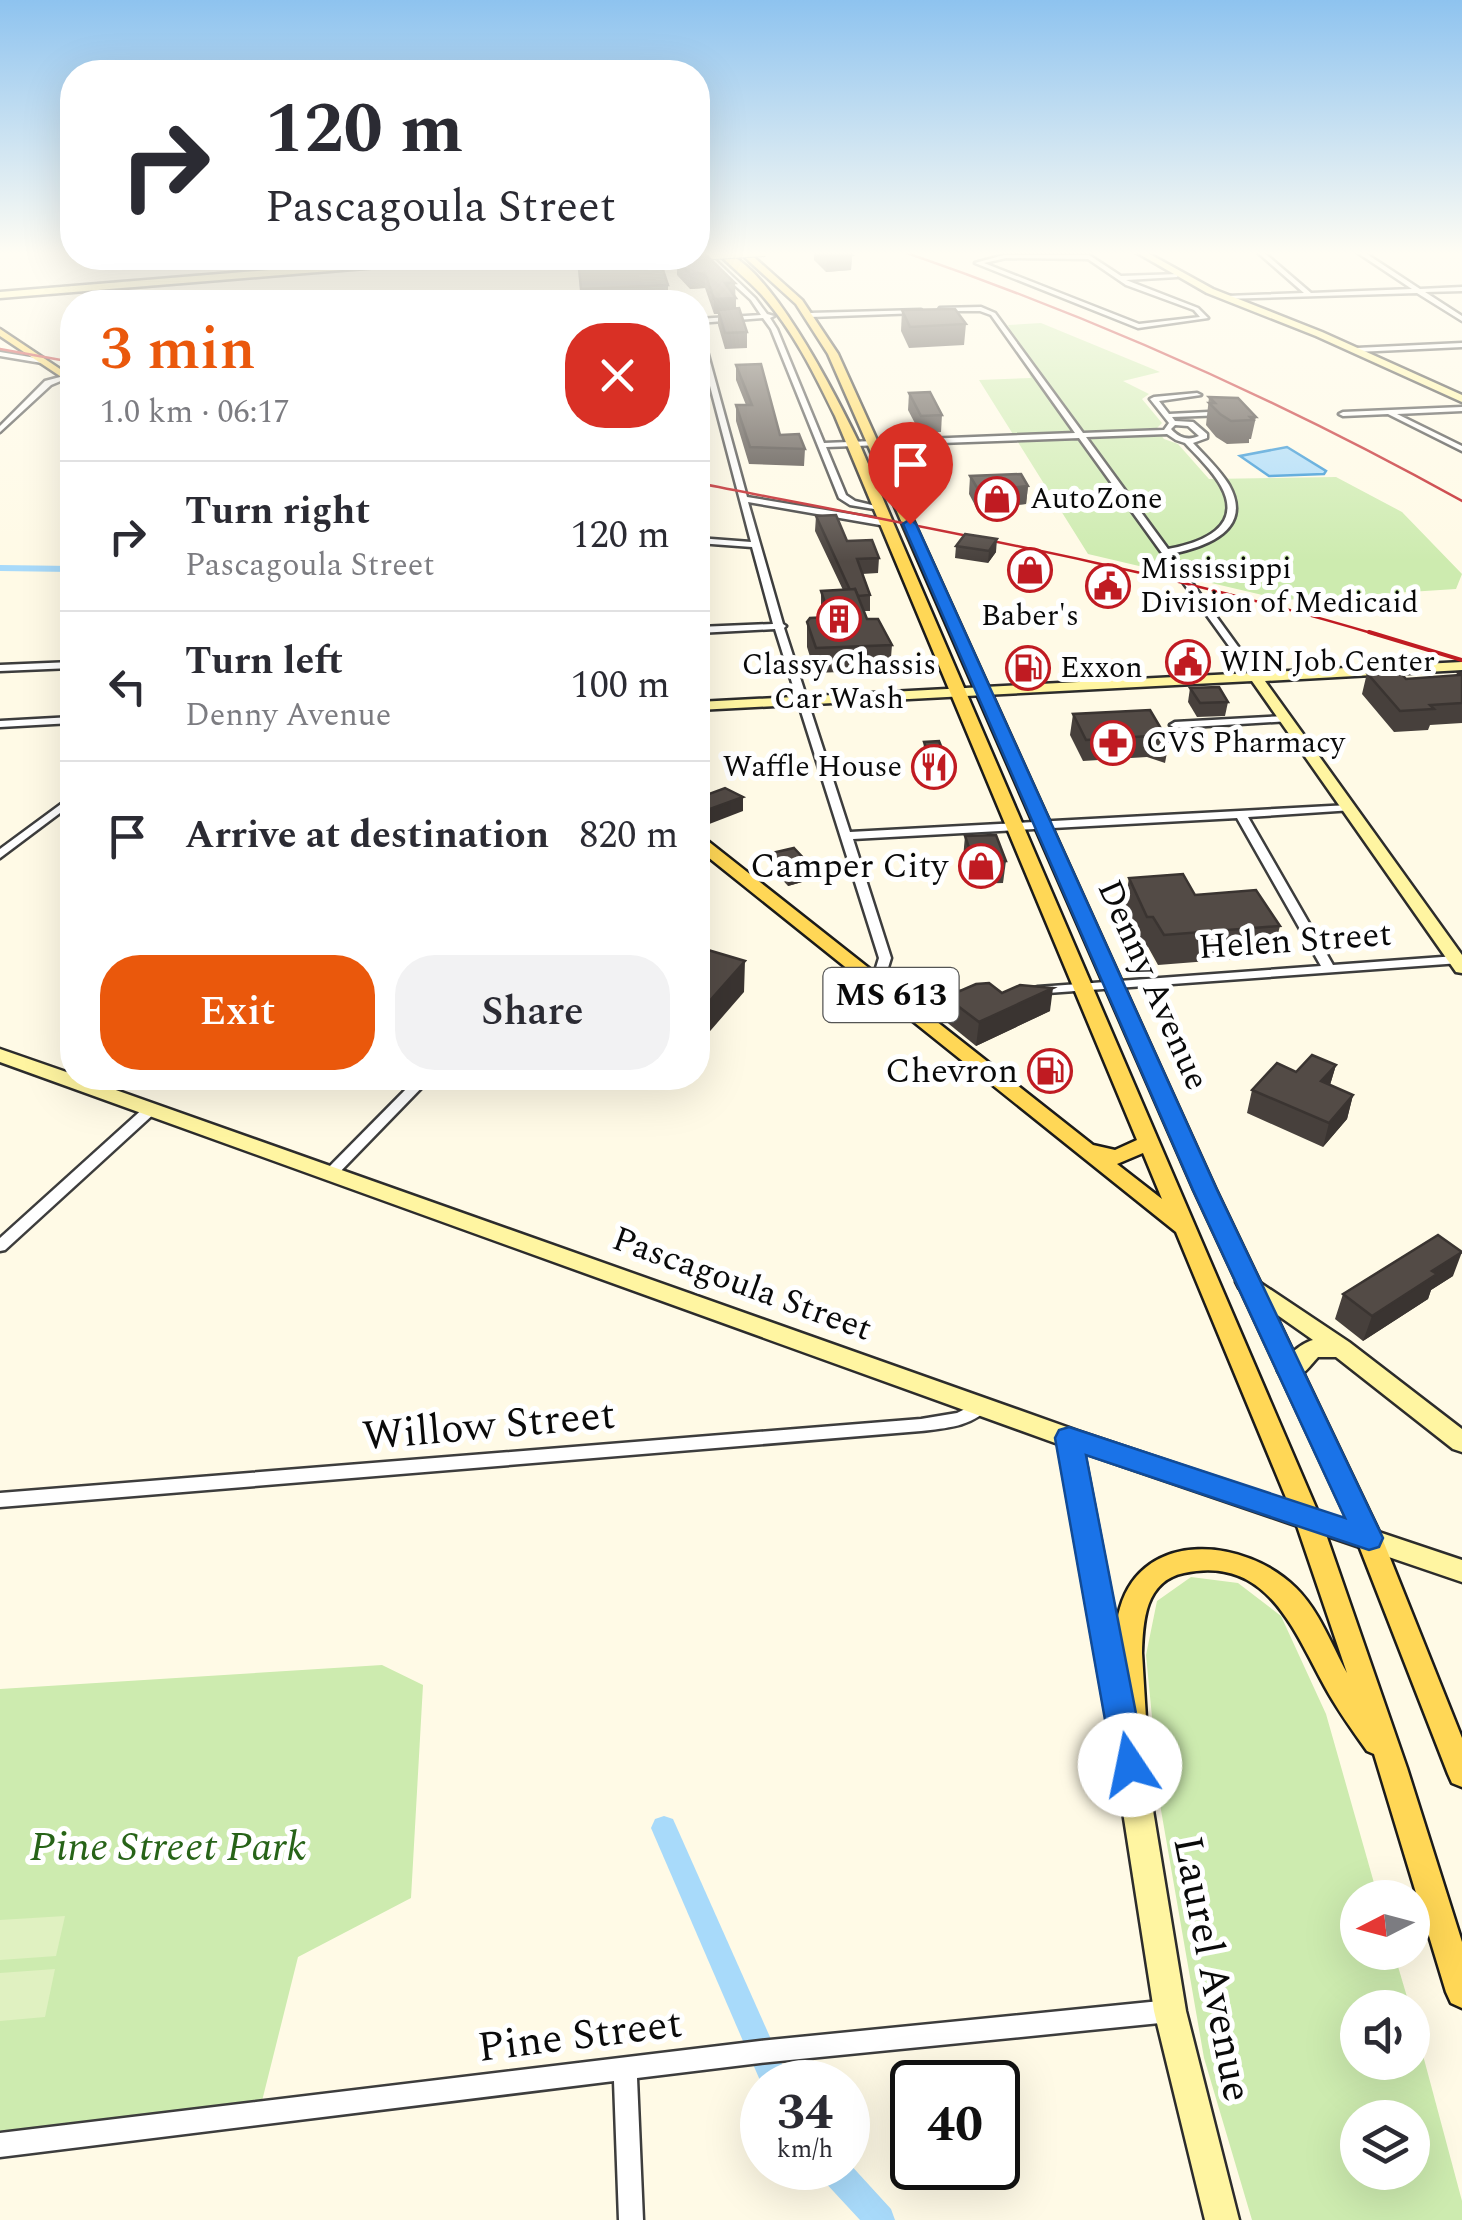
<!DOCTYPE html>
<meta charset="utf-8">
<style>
:root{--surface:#fff;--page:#f2f2f3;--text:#2b2b33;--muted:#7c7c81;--line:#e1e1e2;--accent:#ea580c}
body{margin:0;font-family:Spectral,serif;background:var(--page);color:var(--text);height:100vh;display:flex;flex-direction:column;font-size:38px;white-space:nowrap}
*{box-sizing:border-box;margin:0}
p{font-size:32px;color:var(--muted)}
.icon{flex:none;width:55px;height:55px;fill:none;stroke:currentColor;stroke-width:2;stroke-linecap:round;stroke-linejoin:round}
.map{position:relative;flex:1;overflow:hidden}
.details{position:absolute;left:60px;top:290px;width:650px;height:800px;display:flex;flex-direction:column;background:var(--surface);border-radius:40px;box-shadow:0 10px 40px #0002}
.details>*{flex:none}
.hud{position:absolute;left:60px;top:60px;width:650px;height:210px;border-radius:40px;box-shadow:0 10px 40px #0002;background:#fff;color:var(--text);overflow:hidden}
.needle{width:65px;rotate:264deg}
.fabs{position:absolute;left:1340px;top:1880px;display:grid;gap:20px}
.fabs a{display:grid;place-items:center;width:90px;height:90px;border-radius:50%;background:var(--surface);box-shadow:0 10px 40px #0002;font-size:50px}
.speed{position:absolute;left:740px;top:2060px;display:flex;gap:20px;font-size:50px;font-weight:700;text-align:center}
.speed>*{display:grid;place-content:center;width:130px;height:130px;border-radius:50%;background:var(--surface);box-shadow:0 10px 40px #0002;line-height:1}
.speed small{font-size:25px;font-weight:400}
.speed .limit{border:5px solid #111;border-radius:15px;background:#fff;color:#111}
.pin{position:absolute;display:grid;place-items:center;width:85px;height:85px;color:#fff;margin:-102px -42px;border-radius:50% 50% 50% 0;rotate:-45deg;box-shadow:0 0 10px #0007}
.pin .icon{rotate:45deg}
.me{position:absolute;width:110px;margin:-55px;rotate:349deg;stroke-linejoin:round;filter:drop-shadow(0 0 8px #0008)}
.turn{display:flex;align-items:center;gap:35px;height:210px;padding:0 40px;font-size:45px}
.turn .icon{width:130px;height:130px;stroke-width:2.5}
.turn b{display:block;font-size:70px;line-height:85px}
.round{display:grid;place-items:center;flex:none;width:105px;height:105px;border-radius:40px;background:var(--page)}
.headline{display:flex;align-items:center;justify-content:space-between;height:170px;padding:0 40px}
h1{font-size:60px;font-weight:600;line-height:75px;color:var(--accent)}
.button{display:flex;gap:20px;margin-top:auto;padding:20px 40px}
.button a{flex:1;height:115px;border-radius:40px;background:var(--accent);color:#fff;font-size:40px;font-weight:600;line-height:115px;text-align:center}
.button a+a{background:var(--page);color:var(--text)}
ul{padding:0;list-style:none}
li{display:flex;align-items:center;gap:30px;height:150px;padding:0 40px;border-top:2px solid var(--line)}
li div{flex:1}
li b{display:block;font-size:38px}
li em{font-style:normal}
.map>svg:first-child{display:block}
.green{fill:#cdebaf;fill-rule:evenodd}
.pitch{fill:#e0f1c1}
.water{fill:#a8dafa;stroke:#2a90d5;stroke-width:2.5}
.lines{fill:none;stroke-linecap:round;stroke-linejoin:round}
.canal{fill:#a8dafa;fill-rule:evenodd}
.street-casing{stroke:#3d3d3d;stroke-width:5}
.secondary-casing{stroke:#2c2c2c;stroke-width:5}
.primary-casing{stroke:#1b1b1b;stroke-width:5}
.street{fill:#fff;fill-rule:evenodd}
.secondary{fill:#fff5a1;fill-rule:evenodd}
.primary{fill:#ffd756;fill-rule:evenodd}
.rail-far1{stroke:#c01b22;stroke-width:2.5}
.rail{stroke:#c01b22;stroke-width:4}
.secondary-bridge-casing{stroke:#2c2c2c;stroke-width:12;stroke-linecap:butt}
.secondary-bridge{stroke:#fff5a1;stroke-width:10}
.wall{fill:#47403c}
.shaded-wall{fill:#3a3431}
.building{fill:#534b46;stroke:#3a3431;stroke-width:2.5}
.route{fill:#1a73e8;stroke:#114b97;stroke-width:2.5}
.labels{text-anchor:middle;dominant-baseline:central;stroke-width:10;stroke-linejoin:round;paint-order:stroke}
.far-poi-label{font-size:30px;fill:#0a0a0a;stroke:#fff;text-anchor:start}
.shield{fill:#fff;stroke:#545454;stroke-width:2.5}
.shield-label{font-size:32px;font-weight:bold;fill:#0a0a0a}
.poi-label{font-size:35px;fill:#0a0a0a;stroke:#fff;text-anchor:end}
.street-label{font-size:35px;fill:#0a0a0a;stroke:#fff}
.near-street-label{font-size:42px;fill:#0a0a0a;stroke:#fff}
.near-park-label{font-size:42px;font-style:italic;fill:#276318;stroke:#fff}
</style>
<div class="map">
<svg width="1462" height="2220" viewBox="0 0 1462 2220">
<rect width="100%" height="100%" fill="#fffae6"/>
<!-- green -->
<g class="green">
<path d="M1041 323 1160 372 1123 381 1149 394 1142 399 1162 423 1156 429 1164 439 1178 444 1209 479 1336 477 1402 512 1462 574 1456 589 1284 600 1088 554 979 380 1031 378 1008 325Z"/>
<path d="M1191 1577 1238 1583 1281 1616 1326 1714 1378 1897 1358 1898V1952L1394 1953 1410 2007 1358 2008V2062H1412L1413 2018 1462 2201V2220H1252L1204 2058 1161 1810 1146 1655 1157 1601ZM1358 2118H1412V2172H1358Z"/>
<path d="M382 1665 423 1685 411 1898 298 1957 259 2113 0 2145V1689Z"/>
</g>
<!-- pitch -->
<g class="pitch">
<path d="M65 1916 56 1956 0 1960V1920Z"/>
<path d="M55 1969 45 2017 0 2021V1973Z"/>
</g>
<!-- water -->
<path class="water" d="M1287 447 1326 471 1324 474 1269 476 1240 456Z"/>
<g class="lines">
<!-- canal -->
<g class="canal">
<path d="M0 565 72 566V572L0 571Z"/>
<path d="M664 1816 673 1819 790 2082 762 2085 651 1828 655 1819Z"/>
<path d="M848 2162 891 2209 895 2220H860L822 2179 818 2168H848Z"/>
</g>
<!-- street casing -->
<g class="street-casing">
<g id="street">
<path d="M698 251H704L711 256 755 298 767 314 774 316 770 318 777 329 824 443 1075 433 991 315 980 311H938L940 308 981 307 995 313 1083 433 1164 430 1169 423 1150 399 1154 397 1197 393 1201 395 1159 401 1169 414 1228 411V415H1225L1172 417 1175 421 1193 422 1207 434V438L1193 443C1205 456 1220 470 1229 485 1254 530 1206 547 1171 554L1258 674V678H1252L1079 438 826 447 846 495 855 501 884 508 880 510 850 505 839 498 771 329 763 318 698 323V319L761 315 751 300 706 259 641 261 638 259 698 258V256L702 255ZM1175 425 1188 426 1199 436C1188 441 1179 438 1171 429ZM1167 434 1176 440 1185 443C1197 456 1212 470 1221 486 1244 527 1201 543 1168 549L1086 437Z"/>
<path d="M1256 251H1262L1311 293 1412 289 1355 251H1362L1420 289 1462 287V291L1425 292 1462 316V321L1417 293 1224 299 1226 296 1304 293Z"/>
<path d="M1004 255H1089L1121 276 1179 274 1177 277 1126 280 1198 308 1208 318 1138 328 975 263ZM1006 258 1088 259 1126 285 1194 310 1200 317 1139 324 984 263Z"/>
<path d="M491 258 595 259 598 261 595 263 489 261Z"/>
<path d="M921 310 919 313 810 317 807 315 810 313Z"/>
<path d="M698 327 701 329 747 497 886 520 890 523 886 526 748 502 783 624 786 626 784 628 850 832 1349 805 1353 806V810L1248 817 1333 965 1456 956 1460 957V963L1034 994 1032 991 1034 988 1038 987 1321 966 1237 818 853 839 891 958 883 984 877 988 873 987 871 984 879 958 775 629 698 633V627L773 624 752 547 698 543V538L751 542 698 340Z"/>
<path d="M1462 343V347L1356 352 1353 350 1356 348Z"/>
<path d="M0 352 42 359 45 361 42 363 0 356Z"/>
<path d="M64 376 70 377 51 385 0 432V426L45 381Z"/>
<path d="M1462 407V411L1397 414 1462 446V451L1388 414 1343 416 1339 414 1343 412Z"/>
<path d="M72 662V668L0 671V665Z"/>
<path d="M1286 716 1291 719 1290 721 1175 728 1170 725 1175 722Z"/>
<path d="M72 717V723L0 727V721Z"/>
<path d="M72 796V804L0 858V849Z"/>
<path d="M962 992 966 993 968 996 966 999 899 1005 893 1001 899 997Z"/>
<path d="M417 1078H431L335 1177H325L323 1174 325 1171Z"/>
<path d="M151 1105 158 1109 156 1112 5 1250 0 1251V1238L146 1106Z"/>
<path d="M981 1401 987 1403 989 1407C972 1427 946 1428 921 1431L0 1507V1493L921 1419 957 1413Z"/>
<path d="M1170 2000 1178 2003 1181 2011 1178 2019 1170 2022 760 2063 637 2078 643 2220H619L614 2081 0 2157V2133L760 2041Z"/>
</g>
</g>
<!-- secondary casing -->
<g class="secondary-casing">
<g id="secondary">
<path d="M1134 251H1144L1213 289 1322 332 1462 395V402L1316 336 1207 293Z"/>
<path d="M584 258 402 265 0 298V292L402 259Z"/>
<path d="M1462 662V670L1265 681 1462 955V973L1456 972 1252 681 698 710V702Z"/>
<path d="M0 1049 72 1074V1078H82L1078 1431 1462 1560V1582L1084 1453 1133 1709 1129 1718 1119 1722 1109 1718 1105 1709 1058 1444 0 1062Z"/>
<path d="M1247 1274 1349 1342 1462 1429V1452L1453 1449 1336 1357H1318C1307 1369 1299 1383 1282 1377L1278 1371C1285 1358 1299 1344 1313 1340L1239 1288 1236 1282 1239 1276Z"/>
<path d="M1134 1772 1144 1776 1149 1786 1186 2011 1239 2220H1205L1154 2011 1119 1786 1124 1776Z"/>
</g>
</g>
<!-- primary casing -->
<g class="primary-casing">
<g id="primary">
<path d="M716 251C764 251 839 402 859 443L1320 1517 1407 1768 1462 1942V2008L1451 2003 1446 1992 1374 1754 1367 1751C1352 1730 1337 1709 1325 1687 1293 1629 1267 1555 1184 1573 1145 1581 1143 1621 1142 1653L1151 1800 1146 1810 1136 1814 1126 1810 1121 1800C1120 1748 1106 1655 1120 1608 1143 1528 1246 1538 1296 1588 1320 1612 1331 1644 1347 1673L1294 1517 1176 1232 698 849V836L704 838 1093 1145 1115 1150 1137 1140 835 416C814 373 793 330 761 294 747 279 730 266 716 251ZM1143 1153 1162 1199 1117 1164Z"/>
<path d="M738 251H747L802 300 838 354 1216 1190 1382 1538 1462 1738V1787L1452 1783 1448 1774 1356 1538 1194 1190 828 354 796 304Z"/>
<path d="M0 329 72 377V384L0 336Z"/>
</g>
</g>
<!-- street -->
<use href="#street" class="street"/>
<!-- secondary -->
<use href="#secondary" class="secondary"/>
<!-- primary -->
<use href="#primary" class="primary"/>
<!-- rail-far1 -->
<g class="rail-far1">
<path d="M901 251C1096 318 1282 401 1462 501"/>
<path d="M0 349 72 362"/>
<path d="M698 483C926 528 1155 568 1378 635"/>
</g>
<!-- rail -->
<path class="rail" d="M1369 632 1462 660"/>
<!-- secondary-bridge casing -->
<g class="secondary-bridge-casing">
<path id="secondary-bridge" d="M698 255 765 251"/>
</g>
<!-- secondary-bridge -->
<use href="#secondary-bridge" class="secondary-bridge"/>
</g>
<!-- wall -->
<g class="wall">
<path d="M698 251 735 283 736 308 747 332V348L725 349 718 325V314H714L705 288 690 289 677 275V261L698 260Z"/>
<path d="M814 251H847L852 255 851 270 826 272 814 260Z"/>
<path d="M578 258 668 285V302H582Z"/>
<path d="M902 310 966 324 964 345 909 348 901 331Z"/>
<path d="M736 365 780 435 805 449 804 466 749 464 736 421V405H746L736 380Z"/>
<path d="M909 393 942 415 941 432 920 433 908 410Z"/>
<path d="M1209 397 1256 417 1251 439H1249V443L1227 444 1216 437 1206 425Z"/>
<path d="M970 476 1028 486 1026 504 977 509 969 494Z"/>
<path d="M816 516 847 541 879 558 878 573 862 574 870 595V611H864L867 619 892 645 890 670 815 673 807 647V622L821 617V591L843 590 815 531Z"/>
<path d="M956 546 996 552 988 563 955 558Z"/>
<path d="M1367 673 1406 679 1457 676 1458 673H1462V723L1430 725 1428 730 1394 732 1362 694Z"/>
<path d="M1190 688 1228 702 1225 716 1197 717 1188 702Z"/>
<path d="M1073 714 1169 742 1165 763 1147 757 1083 761 1070 735Z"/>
<path d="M924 742 948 764 947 779H931L923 756Z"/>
<path d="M965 836 1006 861 1003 883 972 884 963 858Z"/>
<path d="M772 853 809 880 788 886 772 868Z"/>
<path d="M1129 878 1195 895 1280 926 1272 956 1158 965 1148 947H1142L1124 908Z"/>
<path d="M1002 993 1050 1011 976 1046 944 1020 946 997Z"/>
<path d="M1336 1065 1330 1085 1353 1095 1347 1119 1323 1147 1247 1113 1252 1090 1296 1072Z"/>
<path d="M1453 1276 1431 1290 1428 1299 1363 1341 1335 1319 1343 1294Z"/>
</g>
<!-- shaded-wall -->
<g class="shaded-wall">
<path d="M852 255 851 270 826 272 827 257Z"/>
<path d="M705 273V288L690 289V274Z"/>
<path d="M736 298V313L718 310V314H714V299Z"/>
<path d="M1028 486 1026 504 977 509 979 491Z"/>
<path d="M997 539 996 552 988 563 989 551Z"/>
<path d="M743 797V811L699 828V813Z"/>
<path d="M810 865 809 880 788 886V871Z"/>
<path d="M745 961 744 992 698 1045V1014Z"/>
<path d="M1053 988 1050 1011 976 1046 979 1022Z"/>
<path d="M1336 1065 1329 1088 1321 1081Z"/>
<path d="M1353 1095 1347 1119 1323 1147 1329 1123Z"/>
<path d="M1462 1252 1453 1276 1431 1290 1428 1299 1363 1341 1372 1316 1432 1271Z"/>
</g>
<!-- building -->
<g class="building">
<path d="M698 251H702L735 283H725L736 298 714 299 705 273 690 274 677 261 701 260Z"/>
<path d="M820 251H847L852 255 827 257Z"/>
<path d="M578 258H659L668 285 581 289Z"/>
<path d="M739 308 747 332 725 333 718 310Z"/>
<path d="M955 309 966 324 910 327 902 310Z"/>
<path d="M761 364 780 435 799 434 805 449 750 447 736 405H752L736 365Z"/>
<path d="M930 392 942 415 921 416 909 393Z"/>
<path d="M1209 397 1238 398 1256 417H1250L1253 420 1231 421 1220 414 1209 403H1215Z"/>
<path d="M1021 474 1028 486 979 491 970 476Z"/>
<path d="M836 515 847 541 872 540 879 558 857 559 870 595 858 596 855 589 850 590 816 516Z"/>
<path d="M965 534 997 539 989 551 956 546Z"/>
<path d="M855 589 867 619H878L892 645 816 648 807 622 810 618 830 617 821 591Z"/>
<path d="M1399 671 1406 679 1460 675 1458 673H1462V703L1430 705 1434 709 1400 711 1367 673Z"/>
<path d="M1219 687 1228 702 1200 703 1190 688Z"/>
<path d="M1150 710 1169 742 1150 736 1086 740 1073 714Z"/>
<path d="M939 741 948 764 932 765 924 742Z"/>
<path d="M725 788 743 797 699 813 698 812V798Z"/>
<path d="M996 835 1006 861 974 862 965 836Z"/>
<path d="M794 848 810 865 788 871 772 853Z"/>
<path d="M1183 874 1195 895 1256 890 1280 926 1164 935 1153 917H1147L1129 878Z"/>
<path d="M698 947 745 961 698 1014Z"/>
<path d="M989 983 1002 993 1020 985 1053 988 979 1022 946 997 976 984Z"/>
<path d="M1312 1055 1336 1065 1321 1081 1353 1095 1329 1123 1252 1090 1277 1063 1296 1072Z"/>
<path d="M1438 1235 1462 1252 1432 1271 1437 1274 1372 1316 1343 1294Z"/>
</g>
<!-- sky -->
<linearGradient id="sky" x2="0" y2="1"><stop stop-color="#8ec3ef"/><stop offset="0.45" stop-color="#fffdf4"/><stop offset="1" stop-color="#fffdf4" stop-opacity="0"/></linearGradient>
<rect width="1462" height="562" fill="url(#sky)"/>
<!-- route -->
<path class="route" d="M910 519 916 524 1217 1190 1383 1538 1379 1547 1369 1550 1086 1455 1146 1765 1141 1776 1130 1780 1118 1776 1113 1765 1055 1438 1059 1430 1069 1427 1345 1518 1193 1190 903 524Z"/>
<!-- icons -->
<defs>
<g id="shop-ring" transform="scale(2.25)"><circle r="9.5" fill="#fff" stroke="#c01b22" stroke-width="1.5"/><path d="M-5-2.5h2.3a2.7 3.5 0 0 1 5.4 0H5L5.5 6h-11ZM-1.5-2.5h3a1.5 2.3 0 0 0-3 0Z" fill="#c01b22"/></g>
<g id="civic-ring" transform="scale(2.25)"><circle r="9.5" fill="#fff" stroke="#c01b22" stroke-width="1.5"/><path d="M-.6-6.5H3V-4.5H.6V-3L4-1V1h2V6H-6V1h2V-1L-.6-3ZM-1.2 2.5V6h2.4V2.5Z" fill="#c01b22"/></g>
<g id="building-ring" transform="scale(2.25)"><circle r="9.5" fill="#fff" stroke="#c01b22" stroke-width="1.5"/><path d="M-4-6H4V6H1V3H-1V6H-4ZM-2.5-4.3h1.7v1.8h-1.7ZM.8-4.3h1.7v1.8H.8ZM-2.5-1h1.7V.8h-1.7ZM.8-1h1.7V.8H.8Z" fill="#c01b22"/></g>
<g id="fuel-ring" transform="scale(2.25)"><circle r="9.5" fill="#fff" stroke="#c01b22" stroke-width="1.5"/><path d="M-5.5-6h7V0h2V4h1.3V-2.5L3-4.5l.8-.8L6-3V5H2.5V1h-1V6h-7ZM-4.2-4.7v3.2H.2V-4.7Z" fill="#c01b22"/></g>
<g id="pharmacy-ring" transform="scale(2.25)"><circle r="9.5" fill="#fff" stroke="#c01b22" stroke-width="1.5"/><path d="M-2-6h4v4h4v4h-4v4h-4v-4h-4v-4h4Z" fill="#c01b22"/></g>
<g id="restaurant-ring" transform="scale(2.25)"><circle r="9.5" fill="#fff" stroke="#c01b22" stroke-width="1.5"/><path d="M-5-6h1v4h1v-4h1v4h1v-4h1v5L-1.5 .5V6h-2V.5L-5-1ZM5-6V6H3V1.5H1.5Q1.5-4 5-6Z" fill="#c01b22"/></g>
</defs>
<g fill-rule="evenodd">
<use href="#shop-ring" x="997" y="499"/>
<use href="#shop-ring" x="1030" y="570"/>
<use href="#civic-ring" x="1108" y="586"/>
<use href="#building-ring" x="839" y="619"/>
<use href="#civic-ring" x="1188" y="662"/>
<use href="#fuel-ring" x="1028" y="668"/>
<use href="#pharmacy-ring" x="1113" y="743"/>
<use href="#restaurant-ring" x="934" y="767"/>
<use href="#shop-ring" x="981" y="866"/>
<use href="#fuel-ring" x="1050" y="1071"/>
</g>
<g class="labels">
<!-- far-poi labels -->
<g class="far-poi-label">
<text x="1030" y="499">AutoZone</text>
<text x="1140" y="569">Mississippi<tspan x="1140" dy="34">Division of Medicaid</tspan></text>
<text x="1030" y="616" text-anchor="middle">Baber's</text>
<text x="1220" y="662">WIN Job Center</text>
<text x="839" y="665" text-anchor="middle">Classy Chassis<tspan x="839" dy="34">Car Wash</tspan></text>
<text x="1060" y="668">Exxon</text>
<text x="1146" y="743">CVS Pharmacy</text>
<text x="902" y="767" text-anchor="end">Waffle House</text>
</g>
<!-- shield labels -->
<rect class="shield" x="823.5" y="968" width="135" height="54" rx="8"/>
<g class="shield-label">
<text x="891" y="995">MS 613</text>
</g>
<!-- poi labels -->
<g class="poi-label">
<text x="948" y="866">Camper City</text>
<text x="1018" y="1071">Chevron</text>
</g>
<!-- street labels -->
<g class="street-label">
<text transform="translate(1295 941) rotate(-4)">Helen Street</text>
<text transform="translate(1153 985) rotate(66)">Denny Avenue</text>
<text transform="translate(742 1284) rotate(20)">Pascagoula Street</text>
</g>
<!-- near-street labels -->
<g class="near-street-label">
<text transform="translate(489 1426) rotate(-5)">Willow Street</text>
<text transform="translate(1212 1969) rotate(79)">Laurel Avenue</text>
<text transform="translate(580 2036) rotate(-7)">Pine Street</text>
</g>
<!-- near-park labels -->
<g class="near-park-label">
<text x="168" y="1847">Pine Street Park</text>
</g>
</g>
</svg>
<div class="fabs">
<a><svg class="needle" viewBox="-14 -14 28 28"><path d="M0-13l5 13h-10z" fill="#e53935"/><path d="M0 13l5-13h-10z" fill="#7c7c81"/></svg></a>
<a><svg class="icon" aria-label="sound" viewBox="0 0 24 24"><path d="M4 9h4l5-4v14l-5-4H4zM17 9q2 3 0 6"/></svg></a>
<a><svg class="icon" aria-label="layers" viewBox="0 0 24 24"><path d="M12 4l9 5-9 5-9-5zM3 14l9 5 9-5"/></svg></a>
</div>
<div class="speed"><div>34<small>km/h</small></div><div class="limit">40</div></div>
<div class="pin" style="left:910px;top:524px;background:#d93025"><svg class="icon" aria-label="arrive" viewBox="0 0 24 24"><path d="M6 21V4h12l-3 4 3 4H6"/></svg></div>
<svg class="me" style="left:1130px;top:1765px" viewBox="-20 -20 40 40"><circle r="19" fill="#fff"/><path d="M0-13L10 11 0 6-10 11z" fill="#1a73e8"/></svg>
<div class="hud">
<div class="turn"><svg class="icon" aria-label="right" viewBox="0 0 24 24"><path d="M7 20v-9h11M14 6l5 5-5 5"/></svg><div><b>120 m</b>Pascagoula Street</div></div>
</div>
<section class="details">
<div class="headline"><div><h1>3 min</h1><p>1.0 km · 06:17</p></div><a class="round" style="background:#d93025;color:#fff"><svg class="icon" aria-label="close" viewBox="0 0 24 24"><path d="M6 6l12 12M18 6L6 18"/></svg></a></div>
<ul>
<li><svg class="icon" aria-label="right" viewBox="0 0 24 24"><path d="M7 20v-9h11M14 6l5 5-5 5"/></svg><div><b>Turn right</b><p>Pascagoula Street</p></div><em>120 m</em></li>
<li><svg class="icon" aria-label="left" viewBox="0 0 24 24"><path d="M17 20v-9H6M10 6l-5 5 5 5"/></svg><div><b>Turn left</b><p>Denny Avenue</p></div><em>100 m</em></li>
<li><svg class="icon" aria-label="arrive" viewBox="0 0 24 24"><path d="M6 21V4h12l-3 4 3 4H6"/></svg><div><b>Arrive at destination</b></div><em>820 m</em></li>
</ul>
<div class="button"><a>Exit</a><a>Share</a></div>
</section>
</div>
